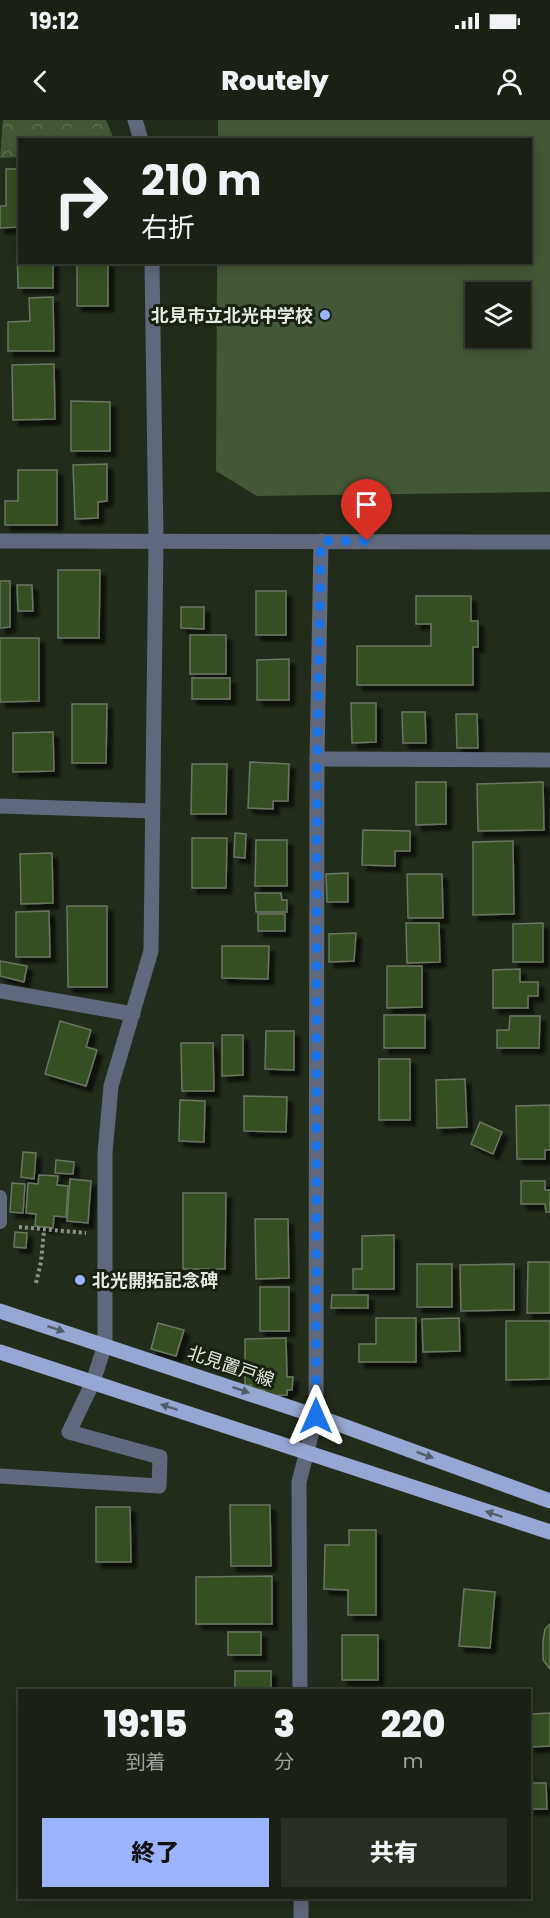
<!DOCTYPE html>
<html lang="ja">
<meta charset="utf-8">
<style>
:root{--surface:#1a2114;--page:#272e22;--text:#f1f3f6;--muted:#9fa3a0;--line:#383e34;--accent:#9bb4fd}
body{margin:0;font-family:Poppins,"Noto Sans JP",sans-serif;background:var(--page);color:var(--text);height:100vh;display:flex;flex-direction:column;font-size:22px;white-space:nowrap}
*{box-sizing:border-box;margin:0}
p{font-size:20px;color:var(--muted)}
.icon{flex:none;width:33px;height:33px;fill:none;stroke:currentColor;stroke-width:2;stroke-linecap:round;stroke-linejoin:round}
.map{position:relative;flex:1;overflow:hidden}
.drawer{position:absolute;left:18px;top:1569px;width:513px;height:210px;display:flex;flex-direction:column;background:var(--surface);border-radius:0px;box-shadow:0 3px 15px #0003,0 0 0 2px var(--line)}
.drawer>*{flex:none}
.guide{position:absolute;left:18px;top:18px;width:514px;height:126px;border-radius:0px;box-shadow:0 3px 15px #0003,0 0 0 2px var(--line);background:#1a2114;color:var(--text);overflow:hidden}
.buttons{position:absolute;left:465px;top:162px;display:grid;gap:12px}
.buttons a{display:grid;place-items:center;width:66px;height:66px;border-radius:0px;background:var(--surface);box-shadow:0 3px 15px #0003,0 0 0 2px var(--line);font-size:30px}
.pin{position:absolute;display:grid;place-items:center;width:51px;height:51px;color:#fff;margin:-62px -26px;border-radius:50% 50% 50% 0;rotate:-45deg;box-shadow:0 0 6px #0007}
.pin .icon{rotate:45deg}
.me{position:absolute;width:66px;margin:-33px;rotate:0deg;stroke-linejoin:round;filter:drop-shadow(0 0 4px #0008)}
.turn{display:flex;align-items:center;gap:21px;height:126px;padding:0 24px;font-size:27px}
.turn .icon{width:78px;height:78px;stroke-width:2.5}
.turn b{display:block;font-size:42px;line-height:51px}
.eta{display:flex;justify-content:space-evenly;align-items:center;height:102px;text-align:center}
.eta b{font-size:36px;font-weight:800;line-height:42px}
.primary-button{display:flex;gap:12px;margin-top:auto;padding:12px 24px}
.primary-button a{flex:1;height:69px;border-radius:0px;background:var(--accent);color:#111;font-size:24px;font-weight:800;line-height:69px;text-align:center}
.primary-button a+a{background:var(--page);color:var(--text)}
.status{display:flex;justify-content:space-between;align-items:center;height:42px;padding:0 30px;background:var(--surface);direction:ltr}
.status svg{height:16px;fill:currentColor}
header{display:flex;justify-content:space-between;align-items:center;height:78px;padding:0 24px;background:var(--surface);font-size:27px;font-weight:800}
.map>svg:first-child{display:block}
.park{fill:url(#park-crowns)}
.garden{fill:#445736;fill-rule:evenodd}
.building{fill:#364f20;stroke:#6a7562;stroke-width:1.5;filter:url(#shadow)}
.lines{fill:none;stroke-linecap:round;stroke-linejoin:round}
.path{stroke:#8c9386;stroke-width:4;stroke-dasharray:3 3;stroke-linecap:butt}
.service{stroke:#60687d;stroke-width:14}
.minor{stroke:#60687d;stroke-width:15}
.primary{stroke:#97a7d3;stroke-width:15}
.oneway{fill:#525e69}
.route{stroke:#1a73e8;stroke-width:10;stroke-dasharray:0 18}
.poi-dot{fill:#9bb4fd;stroke:#192212;stroke-width:2}
.labels{text-anchor:middle;dominant-baseline:central;stroke-width:6;stroke-linejoin:round;paint-order:stroke}
.poi-label{font-size:18px;font-weight:bold;fill:#e4eae0;stroke:#192212;text-anchor:end}
.street-label{font-size:18px;fill:#e4eae0;stroke:#192212}
</style>
<div class="status"><b>19:12</b><svg viewBox="0 0 49 12"><path d="M0 12V9h3v3zM5 12V6h3v6zM10 12V3h3v9zM15 12V0h3v12zM26 1h20v11H26zM47 4h2v5h-2z"/></svg></div>
<header><svg class="icon" aria-label="back" viewBox="0 0 24 24"><path d="M15 5l-7 7 7 7"/></svg>Routely<svg class="icon" aria-label="person" viewBox="0 0 24 24"><circle cx="12" cy="8" r="4"/><path d="M4 21q1-7 8-7t8 7"/></svg></header>
<div class="map">
<svg width="550" height="1798" viewBox="0 0 550 1798">
<defs>
<pattern id="park-crowns" width="20" height="18" patternUnits="userSpaceOnUse" patternTransform="scale(1.5)"><rect width="20" height="18" fill="#445736"/><path d="M2 6a3 3 0 1 1 6 0M12 15a3 3 0 1 1 6 0" fill="none" stroke="#5f6f53"/></pattern>
<filter id="shadow"><feDropShadow dx="5.5" dy="5.5" stdDeviation="1.5" flood-color="#0009"/></filter>
</defs>
<rect width="100%" height="100%" fill="#222c1b"/>
<!-- park -->
<path class="park" d="M3 0H106L114 19 20 20 19 37 0 38Z"/>
<!-- garden -->
<path class="garden" d="M218 0H550V372L257 376 216 351 217 143 531 142V20L218 19ZM476 172H520V218H476Z"/>
<!-- building -->
<g class="building">
<path d="M6 49H20V107L0 108V86H6Z"/>
<path d="M17 119H20V142H53V168H18Z"/>
<rect x="77" y="142" width="31" height="44"/>
<path d="M53 177 54 231H8V202L30 201 29 178Z"/>
<path d="M54 244 55 299 13 300 12 245Z"/>
<path d="M71 281 110 282V331H71Z"/>
<path d="M107 344V381L98 382V398L75 399 73 345Z"/>
<path d="M18 350H57V405H5V381H18Z"/>
<path d="M58 450H100L99 518H58Z"/>
<path d="M0 461H10V507L0 508Z"/>
<path d="M17 465H32L33 491H18Z"/>
<rect x="256" y="471" width="30" height="44"/>
<path d="M416 476H471V501H478V527H473V565H357V526H431V504H416Z"/>
<path d="M181 487H204V509L181 508Z"/>
<rect x="190" y="515" width="36" height="39"/>
<path d="M0 518H39V581L0 582Z"/>
<path d="M289 539V580H257V540Z"/>
<rect x="192" y="558" width="38" height="21"/>
<path d="M351 583H376V622L352 623Z"/>
<path d="M72 584H107L106 643H72Z"/>
<path d="M402 592H425L426 623H403Z"/>
<path d="M456 594H477L478 628H457Z"/>
<path d="M53 612 54 651 13 652V613Z"/>
<path d="M250 642 289 644 288 681H273V689L248 688Z"/>
<path d="M192 644H227L226 694H191Z"/>
<path d="M416 662H446V704L416 705Z"/>
<path d="M543 662 544 710 478 711 477 664Z"/>
<path d="M363 710 410 711V731H395V746L362 745Z"/>
<path d="M235 713 246 714 245 738 234 737Z"/>
<path d="M192 718H227L226 768H192Z"/>
<path d="M256 720H287V766H255Z"/>
<path d="M513 721 514 794 473 795V722Z"/>
<path d="M52 733 53 783 21 784 20 734Z"/>
<path d="M348 753V782H327L326 754Z"/>
<path d="M407 754H442L443 798H408Z"/>
<path d="M255 773H281L282 780H287V792H256Z"/>
<path d="M67 786H107V867H68Z"/>
<path d="M49 791 50 837H16V792Z"/>
<rect x="258" y="794" width="27" height="17"/>
<path d="M406 803H439L440 842 407 843Z"/>
<path d="M543 803V842H513V804Z"/>
<path d="M356 813 354 841 329 842V814Z"/>
<path d="M222 826H269L268 859 222 858Z"/>
<path d="M0 841 27 846 24 862 0 856Z"/>
<path d="M387 846H422V887L387 888Z"/>
<path d="M520 849V862H538V876H528V888H493V850Z"/>
<rect x="384" y="895" width="41" height="33"/>
<path d="M510 896H540L539 928H497V910H509Z"/>
<path d="M60 901 91 910 86 927 97 930 86 966 45 954Z"/>
<path d="M266 911H294V950L265 949Z"/>
<path d="M222 915H243V955L222 956Z"/>
<path d="M181 923H213L214 971H182Z"/>
<rect x="379" y="939" width="31" height="61"/>
<path d="M465 959 467 1007 437 1008 436 960Z"/>
<path d="M244 976 287 977 286 1012 244 1011Z"/>
<path d="M180 980 205 981 204 1022 179 1021Z"/>
<path d="M550 985V1030H545V1039H517L516 986Z"/>
<path d="M480 1002 502 1012 493 1034 471 1024Z"/>
<path d="M23 1032 36 1033 34 1059 21 1057Z"/>
<path d="M56 1040 74 1042 73 1054 55 1053Z"/>
<path d="M39 1055 58 1056 57 1065 68 1066 66 1097 54 1096 53 1108 35 1106 36 1094 26 1093 28 1063 38 1064Z"/>
<path d="M70 1059 91 1061 88 1103 67 1101Z"/>
<path d="M521 1061H545V1070H550V1092H546L545 1084H521Z"/>
<path d="M12 1063 25 1064 23 1093 10 1092Z"/>
<path d="M183 1073H226L225 1149H183Z"/>
<path d="M255 1099H288L289 1158 256 1159Z"/>
<path d="M15 1112 27 1113 26 1128 14 1127Z"/>
<path d="M394 1115V1169H353V1149H362V1116Z"/>
<path d="M528 1142H550V1193H527Z"/>
<rect x="417" y="1144" width="35" height="43"/>
<path d="M514 1144V1190L461 1191 460 1145Z"/>
<rect x="260" y="1167" width="29" height="44"/>
<path d="M332 1175H368V1188H331Z"/>
<path d="M376 1198H416V1242H359V1224H376Z"/>
<path d="M459 1198 460 1231 423 1232 422 1199Z"/>
<path d="M506 1201H550V1259L506 1260Z"/>
<path d="M158 1203 184 1210 176 1236 151 1229Z"/>
<path d="M286 1218 287 1257H293L292 1270H287V1275L264 1276V1270H252L251 1265H245V1219Z"/>
<path d="M230 1385H270L271 1446H231Z"/>
<path d="M96 1387H130L131 1442H96Z"/>
<path d="M349 1410H376V1495H348V1470L324 1469 325 1425H349Z"/>
<path d="M272 1456V1504H196V1457Z"/>
<path d="M464 1469 495 1472 490 1528 459 1526Z"/>
<path d="M550 1504V1549L543 1540V1521L545 1509Z"/>
<rect x="228" y="1512" width="33" height="23"/>
<rect x="342" y="1515" width="36" height="45"/>
<rect x="235" y="1551" width="36" height="19"/>
<path d="M550 1593V1626L530 1627V1594Z"/>
<path d="M530 1663H546L547 1689H530Z"/>
</g>
<g class="lines">
<!-- path -->
<g class="path">
<path d="M19 1107 86 1113"/>
<path d="M36 1163 41 1142 44 1111"/>
</g>
<!-- service -->
<path class="service" d="M0 1077V1102"/>
<!-- minor -->
<g class="minor">
<path d="M135 0 141 20"/>
<path d="M0 421 550 422"/>
<path d="M317 639 550 640"/>
<path d="M0 686 152 691"/>
<path d="M0 871 133 894"/>
<path d="M0 1356 159 1366 160 1337 69 1312 93 1262 105 1224V1033L111 966 151 831 156 421 152 142"/>
<path d="M300 1570 299 1362 316 1296 317 639 321 421"/>
<path d="M301 1778V1798"/>
</g>
<!-- primary -->
<g class="primary">
<path d="M0 1191 316 1296 550 1381"/>
<path d="M0 1232 550 1412"/>
</g>
</g>
<!-- one-way arrows -->
<defs><path id="oneway-solid" d="M-6-.8H1V-3.2L6.5 0L1 3.2V.8H-6Z" transform="scale(1.5)"/></defs>
<g class="oneway">
<use href="#oneway-solid" transform="translate(56 1209) rotate(18)"/>
<use href="#oneway-solid" transform="translate(241 1270) rotate(19)"/>
<use href="#oneway-solid" transform="translate(169 1287) rotate(-162)"/>
<use href="#oneway-solid" transform="translate(425 1335) rotate(20)"/>
<use href="#oneway-solid" transform="translate(494 1394) rotate(-162)"/>
</g>
<g class="lines">
<!-- route -->
<path class="route" d="M316 1296 317 639 321 421H367"/>
</g>
<!-- markers -->
<g class="poi-dot">
<circle cx="325" cy="195" r="6"/>
<circle cx="80" cy="1160" r="6"/>
</g>
<g class="labels">
<!-- poi labels -->
<g class="poi-label">
<text x="313" y="195">北見市立北光中学校</text>
<text x="92" y="1160" text-anchor="start">北光開拓記念碑</text>
</g>
<!-- street labels -->
<g class="street-label">
<text transform="translate(231 1246) rotate(19)">北見置戸線</text>
</g>
</g>
</svg>
<div class="buttons">
<a><svg class="icon" aria-label="layers" viewBox="0 0 24 24"><path d="M12 4l9 5-9 5-9-5zM3 14l9 5 9-5"/></svg></a>
</div>
<div class="pin" style="left:367px;top:421px;background:#d93025"><svg class="icon" aria-label="arrive" viewBox="0 0 24 24"><path d="M6 21V4h12l-3 4 3 4H6"/></svg></div>
<svg class="me" style="left:316px;top:1296px" viewBox="-20 -20 40 40"><path d="M0-17L14 15 0 8-14 15z" fill="#1a73e8" stroke="#fff" stroke-width="4"/></svg>
<div class="guide">
<div class="turn"><svg class="icon" aria-label="right" viewBox="0 0 24 24"><path d="M7 20v-9h11M14 6l5 5-5 5"/></svg><div><b>210 m</b>右折</div></div>
</div>
<section class="drawer">
<div class="eta">
<div><b>19:15</b><p>到着</p></div>
<div><b>3</b><p>分</p></div>
<div><b>220</b><p>m</p></div>
</div>
<div class="primary-button"><a>終了</a><a>共有</a></div>
</section>
</div>
